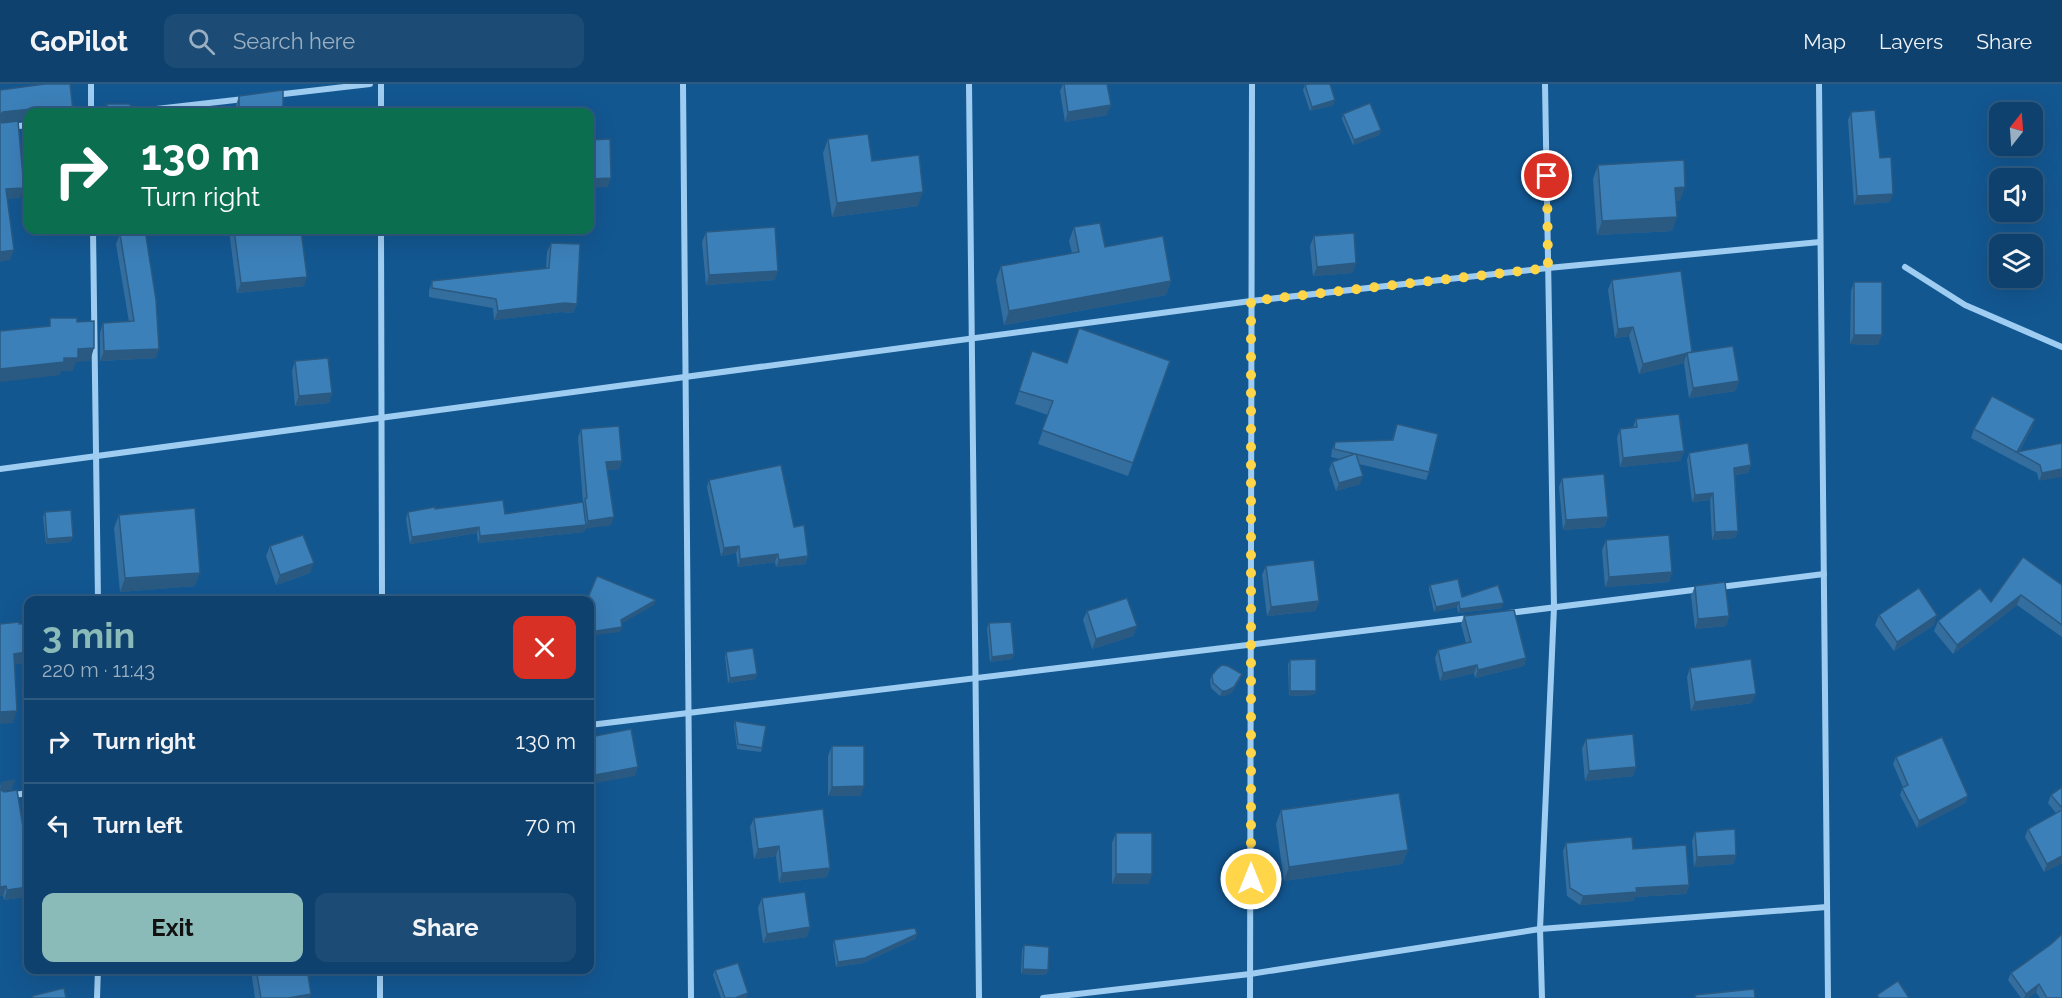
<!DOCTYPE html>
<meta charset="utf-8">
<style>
:root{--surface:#0e416d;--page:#1c4c75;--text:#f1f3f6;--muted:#9bafc2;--line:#2e5a80;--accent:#8bbbb9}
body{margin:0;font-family:Raleway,sans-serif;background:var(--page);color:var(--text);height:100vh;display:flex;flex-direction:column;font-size:22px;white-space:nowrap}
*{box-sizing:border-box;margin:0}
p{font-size:20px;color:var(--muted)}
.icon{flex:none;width:33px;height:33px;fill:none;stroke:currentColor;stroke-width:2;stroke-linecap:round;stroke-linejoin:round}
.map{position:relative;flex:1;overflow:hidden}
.drawer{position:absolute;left:24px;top:512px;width:570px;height:378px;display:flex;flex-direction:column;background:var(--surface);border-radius:12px;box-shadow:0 6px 24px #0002,0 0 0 2px var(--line)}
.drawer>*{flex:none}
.top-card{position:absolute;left:24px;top:24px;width:570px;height:126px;border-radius:12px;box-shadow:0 6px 24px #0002,0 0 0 2px var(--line);background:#0b6e4f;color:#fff;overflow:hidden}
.needle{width:39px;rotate:17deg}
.fabs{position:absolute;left:1989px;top:18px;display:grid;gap:12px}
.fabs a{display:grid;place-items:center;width:54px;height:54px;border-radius:12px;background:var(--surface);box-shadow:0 6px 24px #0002,0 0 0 2px var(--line);font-size:30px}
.pin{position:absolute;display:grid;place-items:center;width:51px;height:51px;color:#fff;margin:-26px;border:3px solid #fff;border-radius:50%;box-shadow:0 2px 6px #0007}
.me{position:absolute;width:66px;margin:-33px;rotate:0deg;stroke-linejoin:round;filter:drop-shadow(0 0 4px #0008)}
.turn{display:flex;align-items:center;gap:21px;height:126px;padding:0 18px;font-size:27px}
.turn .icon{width:78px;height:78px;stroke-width:2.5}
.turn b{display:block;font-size:42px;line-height:51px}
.round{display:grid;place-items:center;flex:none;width:63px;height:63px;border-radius:12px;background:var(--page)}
.summary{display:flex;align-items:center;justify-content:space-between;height:102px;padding:0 18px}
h1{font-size:36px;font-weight:700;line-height:45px;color:var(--accent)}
.primary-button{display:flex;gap:12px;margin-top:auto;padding:12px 18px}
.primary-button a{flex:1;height:69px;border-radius:12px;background:var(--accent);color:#111;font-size:24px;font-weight:700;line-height:69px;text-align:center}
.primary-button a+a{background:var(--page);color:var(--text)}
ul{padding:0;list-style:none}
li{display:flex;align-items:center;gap:18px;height:84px;padding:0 18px;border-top:2px solid var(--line)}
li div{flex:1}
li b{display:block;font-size:22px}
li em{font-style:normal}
header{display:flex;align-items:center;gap:36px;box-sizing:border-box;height:84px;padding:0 30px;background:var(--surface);border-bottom:2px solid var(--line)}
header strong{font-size:28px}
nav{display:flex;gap:33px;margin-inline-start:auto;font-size:21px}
.search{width:420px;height:54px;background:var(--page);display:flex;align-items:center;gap:15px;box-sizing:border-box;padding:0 21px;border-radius:12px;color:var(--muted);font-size:22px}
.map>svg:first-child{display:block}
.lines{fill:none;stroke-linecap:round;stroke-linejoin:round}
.street{stroke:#9fcdf2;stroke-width:6}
.wall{fill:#346e9f}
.shaded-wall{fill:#2a5a82}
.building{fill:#3c80b9;stroke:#2a5a82;stroke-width:1.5}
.route{stroke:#ffd54a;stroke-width:10;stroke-dasharray:0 18}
</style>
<header>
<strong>GoPilot</strong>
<div class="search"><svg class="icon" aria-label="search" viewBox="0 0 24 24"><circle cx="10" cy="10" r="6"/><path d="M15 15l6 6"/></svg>Search here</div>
<nav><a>Map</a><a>Layers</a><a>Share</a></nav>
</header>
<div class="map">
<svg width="2062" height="914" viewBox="0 0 2062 914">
<rect width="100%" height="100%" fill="#135791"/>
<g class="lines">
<!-- street -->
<g class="street">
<path d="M91 0V28"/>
<path d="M381 0V28"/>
<path d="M683 0 691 914"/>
<path d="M969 0 979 914"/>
<path d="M1819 0 1828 914"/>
<path d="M275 11 370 0"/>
<path d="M130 28 244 15"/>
<path d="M0 44 28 41"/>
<path d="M93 146 98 516"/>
<path d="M381 146 382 516"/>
<path d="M1905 183 1965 221 2062 263"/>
<path d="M0 385 1251 217 1548 184 1820 158"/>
<path d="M1720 503 1824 490"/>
<path d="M1509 529 1701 505"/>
<path d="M590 641 1469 534"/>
<path d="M0 713 28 709"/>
<path d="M97 914 98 885"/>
<path d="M380 914V885"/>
<path d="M1043 914 1250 890 1540 845 1827 823"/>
<path d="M1250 914 1252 0"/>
<path d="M1542 914 1540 845 1554 523 1545 0"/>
</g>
</g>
<!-- wall -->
<g class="wall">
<path d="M1063 0H1107V31L1065 38 1060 7Z"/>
<path d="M1305 1 1335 16 1333 21 1310 27 1303 6Z"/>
<path d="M239 12 283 28H236V21Z"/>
<path d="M1851 28 1880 74 1890 118 1854 121 1848 36Z"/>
<path d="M1343 30 1381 46 1379 51 1353 61 1342 35Z"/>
<path d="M828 55 872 77 918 122 832 133 823 69Z"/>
<path d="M1598 81 1680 117H1676L1672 147 1597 151 1593 95Z"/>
<path d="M1074 143 1105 163 1171 197 1166 211 1004 241 996 196 1001 182 1072 169 1069 157Z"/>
<path d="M229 146H301L304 202 237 209Z"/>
<path d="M706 148 775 196 706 201 702 158Z"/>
<path d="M120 150 156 274 100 277V249L103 239 129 238 116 160Z"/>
<path d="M1314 152 1353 189 1313 192 1310 162Z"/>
<path d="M551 159 577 220 573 229 561 228 494 236 493 224 429 213V207L432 197 546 185 547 168Z"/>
<path d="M1612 196 1692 268 1739 297 1735 307 1689 314 1684 279 1639 290 1629 252 1615 254 1608 206Z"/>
<path d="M1854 198 1878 261 1850 260 1851 207Z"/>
<path d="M1032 267 1066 279 1170 277 1128 392 1038 360 1048 331 1015 320Z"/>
<path d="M295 277 332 309 329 319 295 322 292 287Z"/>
<path d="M1636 335 1684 367 1680 377 1620 383 1617 354 1620 345 1633 343Z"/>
<path d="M1397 340 1429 388 1426 396 1359 380 1360 400 1336 407 1329 386 1332 378 1340 375 1331 373 1332 366 1335 358 1392 356Z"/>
<path d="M2032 344 2019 368 2062 359 2039 397 2037 389 1971 354 1974 345Z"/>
<path d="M581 345 622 377 619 385 607 386 611 441 585 444 584 448 478 459 477 449 410 460 406 435 408 428 435 425 505 430 583 419 578 353Z"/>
<path d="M1689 369 1751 381 1748 389 1735 391 1738 447 1735 454 1712 456 1710 416 1692 418 1687 376Z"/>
<path d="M1562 394 1608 433 1604 443 1563 446 1559 403Z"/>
<path d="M709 396 794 443 808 472 805 480 776 483 775 478 738 483 736 469 721 472 707 403Z"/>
<path d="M45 428 71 458 46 460 43 433Z"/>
<path d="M119 431 195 502 120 508 114 444Z"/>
<path d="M1606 456 1672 488 1669 498 1605 503 1602 466Z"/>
<path d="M270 462 310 489 276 501 266 472Z"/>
<path d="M1266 482 1319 517 1315 527 1267 532 1262 491Z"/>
<path d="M1430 501 1462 513 1502 524 1458 529 1457 523 1434 528 1429 505Z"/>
<path d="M2062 501V553L2017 521 1953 570 1934 547 1938 537 1991 518Z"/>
<path d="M1695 502 1729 532 1726 542 1695 545 1691 512Z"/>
<path d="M1087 527 1137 542 1133 552 1092 565 1083 536Z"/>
<path d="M1879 531 1934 541 1894 567 1875 541Z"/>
<path d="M1464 532 1526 574 1524 582 1475 594 1474 589 1440 597 1435 574 1438 566 1466 559 1461 540Z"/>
<path d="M989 539 1014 570 1012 575 990 578 987 544Z"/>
<path d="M726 568 757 590 755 595 728 599 725 573Z"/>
<path d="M1290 576 1316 607 1314 611 1289 612 1288 580Z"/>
<path d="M1690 584 1752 619 1691 627 1687 593Z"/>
<path d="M1212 591 1240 595 1232 608 1224 612H1220L1211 604 1210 596Z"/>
<path d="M735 637 762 664 761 668 737 665 734 642Z"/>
<path d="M1586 655 1636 683 1633 692 1585 697 1582 665Z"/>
<path d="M832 662 861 712H828V672Z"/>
<path d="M1896 673 1968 712 1965 719 1917 744 1900 711 1903 703 1893 680Z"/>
<path d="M0 701 12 705 3 707 27 768H28V854H27L24 813 4 816 3 812Z"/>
<path d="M2062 703V779L2044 788 2025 753 2028 745 2056 729 2048 719 2051 711Z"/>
<path d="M1281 726 1408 766 1402 780 1284 797 1276 740Z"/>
<path d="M754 734 830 784 827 793 779 799 776 772 754 775 750 743Z"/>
<path d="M1695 748 1736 771 1733 780 1694 783 1692 757Z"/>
<path d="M1116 749 1149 800H1112V759Z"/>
<path d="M1566 759 1633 765 1689 801 1686 810 1635 813 1633 817 1580 821 1567 812 1563 767Z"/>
<path d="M762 814 810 843 807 853 763 859 758 824Z"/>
<path d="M917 850 915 855 863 879 836 883 833 861 834 856Z"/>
<path d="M1024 861 1048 886 1046 891 1021 890 1022 866Z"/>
<path d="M2050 861 2062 914H2040L2036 908 2028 914H2021L2008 896 2011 889Z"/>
<path d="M255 885H307L310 914H255L252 893Z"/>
<path d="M715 886 748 909 746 914H721L713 891Z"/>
</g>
<!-- shaded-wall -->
<g class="shaded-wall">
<path d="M1335 16 1333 21 1310 27 1312 23Z"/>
<path d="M1111 21 1107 31 1065 38 1068 28Z"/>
<path d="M31 25 30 28H28L27 36 0 39V31L3 28Z"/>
<path d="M1381 46 1379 51 1353 61 1354 56Z"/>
<path d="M611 94 608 103 590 104V95Z"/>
<path d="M1685 103 1680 117 1670 118 1675 104Z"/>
<path d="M24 104 20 114 2 116 6 105Z"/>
<path d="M923 108 918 122 832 133 837 119Z"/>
<path d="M1893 110 1890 118 1854 121 1857 112Z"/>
<path d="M1677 133 1672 147 1597 151 1602 137Z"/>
<path d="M14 166 10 176 0 178V168Z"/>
<path d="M1356 179 1353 189 1313 192 1317 183Z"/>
<path d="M778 187 775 196 706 201 709 191Z"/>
<path d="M307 193 304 202 237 209 241 199Z"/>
<path d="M1171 197 1166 211 1004 241 1009 227Z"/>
<path d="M564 219 577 220 573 229 561 228 494 236 498 227Z"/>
<path d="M1633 243 1629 252 1615 254 1618 245Z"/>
<path d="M1854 251H1882L1878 261 1850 260Z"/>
<path d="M94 264 90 277 76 278 73 287H61L60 291 0 298V285L64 274 78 265Z"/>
<path d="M159 265 156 274 100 277 104 267Z"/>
<path d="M1687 269 1684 279 1639 290 1643 280Z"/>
<path d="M1739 297 1735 307 1689 314 1693 304Z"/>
<path d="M332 309 329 319 295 322 299 312Z"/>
<path d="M2035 335 2032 344 2018 369 2017 368Z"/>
<path d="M1684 367 1680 377 1620 383 1623 374Z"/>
<path d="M622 377 619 385 603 387 606 378Z"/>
<path d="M1751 381 1748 389 1732 391 1734 384Z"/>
<path d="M2062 385V393L2039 397 2042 389Z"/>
<path d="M1363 392 1360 400 1336 407 1339 399Z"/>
<path d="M1713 409 1710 416 1692 418 1695 411Z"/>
<path d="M614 433 611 441 585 445 588 437Z"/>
<path d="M1608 433 1604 443 1563 446 1566 436Z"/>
<path d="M586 441 584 448 478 459 480 452Z"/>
<path d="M479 443 477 449 410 460 412 453Z"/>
<path d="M1738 447 1735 454 1712 456 1715 448Z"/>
<path d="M73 453 71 458 46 460 47 455Z"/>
<path d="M739 462 736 469 721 472 724 464Z"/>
<path d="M778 470 775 478 738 483 740 475Z"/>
<path d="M808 472 805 480 776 483 779 476Z"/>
<path d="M314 479 310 489 276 501 280 491Z"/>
<path d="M1672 488 1669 498 1605 503 1609 493Z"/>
<path d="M200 489 195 502 120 508 125 494Z"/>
<path d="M2021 511 2017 521 1953 570 1957 561Z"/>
<path d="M656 516 654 521 619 541 621 536Z"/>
<path d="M1319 517 1315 527 1267 532 1271 523Z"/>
<path d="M1459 518 1457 523 1434 528 1436 523Z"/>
<path d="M1504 519 1502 524 1458 529 1460 525Z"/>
<path d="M1937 531 1934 541 1894 567 1897 558Z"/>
<path d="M1729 532 1726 542 1695 545 1698 535Z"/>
<path d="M1137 542 1133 552 1092 565 1096 555Z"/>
<path d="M622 543 620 548 590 552V548Z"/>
<path d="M28 568V579L10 581 14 570Z"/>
<path d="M1014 570 1012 575 990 578 992 573Z"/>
<path d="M1526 574 1524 582 1475 594 1478 586Z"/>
<path d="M1477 581 1474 589 1440 597 1443 589Z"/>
<path d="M757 590 755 595 728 599 730 594Z"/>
<path d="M1242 590 1240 595 1232 608 1224 612H1220L1222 607Z"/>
<path d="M1290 607H1316L1314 611 1289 612Z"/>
<path d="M1756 610 1752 619 1691 627 1695 618Z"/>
<path d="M17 627 13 639 0 640V628Z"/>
<path d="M638 683 635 692 590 700V692Z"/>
<path d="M1636 683 1633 692 1585 697 1589 687Z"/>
<path d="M16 695 12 705 0 708 1 698Z"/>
<path d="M864 702 861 712H828L832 703Z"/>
<path d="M1968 712 1965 719 1917 744 1919 737Z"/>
<path d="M779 762 776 772 754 775 758 765Z"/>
<path d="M1408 766 1402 780 1284 797 1289 783Z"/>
<path d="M1736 771 1733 780 1694 783 1697 773Z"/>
<path d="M2062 772V779L2044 788 2047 780Z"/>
<path d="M830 784 827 793 779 799 782 789Z"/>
<path d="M1116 790H1152L1149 800H1112Z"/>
<path d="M1689 801 1686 810 1635 813 1633 817 1580 821 1583 812 1636 804Z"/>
<path d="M6 802 3 812H0V803Z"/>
<path d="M27 803 24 813 4 816 7 806Z"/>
<path d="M810 843 807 853 763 859 767 850Z"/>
<path d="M917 850 915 855 863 879 836 883 838 878Z"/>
<path d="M1023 885 1048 886 1046 891 1021 890Z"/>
<path d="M2039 900 2036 908 2028 914H2024L2026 910Z"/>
<path d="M748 909 746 914H735Z"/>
<path d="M311 910 310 914H288Z"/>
</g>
<!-- building -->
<g class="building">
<path d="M45 0H70L73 27 59 28H36V27L31 25 3 28 0 31V6Z"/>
<path d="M1064 0H1107L1111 21 1068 28Z"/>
<path d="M1309 0H1330L1335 16 1312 23 1305 1Z"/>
<path d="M283 6V28H239V12Z"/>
<path d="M1370 19 1381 46 1354 56 1343 30Z"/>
<path d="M107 20H129L132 23H137V28H107Z"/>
<path d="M1875 26 1880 74 1891 73 1893 110 1857 112 1851 28Z"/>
<path d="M0 36 2 39 18 37 24 104 6 105 14 166 0 168Z"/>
<path d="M868 50 872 77 919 71 923 108 837 119 828 55Z"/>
<path d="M610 55 611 94 590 95V56Z"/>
<path d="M1684 76 1685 103 1675 104 1677 133 1602 137 1598 81Z"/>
<path d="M1100 139 1105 163 1163 152 1171 197 1009 227 1001 182 1079 168 1074 143Z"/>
<path d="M775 143 778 187 709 191 706 148Z"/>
<path d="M145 146 156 216 159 265 104 267 103 239 134 237 120 150Z"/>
<path d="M234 146H301L307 193 241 199Z"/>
<path d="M1354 149 1356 179 1317 183 1314 152Z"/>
<path d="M551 159 580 160 577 220 564 219 498 227 496 215 432 204V197L549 184Z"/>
<path d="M1681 187 1692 268 1643 280 1633 243 1618 245 1612 196Z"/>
<rect x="1854" y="198" width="28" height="53"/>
<path d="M50 234H77V238L94 237V264L78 265V274H64V278L0 285V247L50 242Z"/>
<path d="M1079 244 1170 277 1133 379 1042 346 1053 317 1019 307 1032 267 1067 279Z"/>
<path d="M1733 262 1739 297 1693 304 1687 269Z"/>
<path d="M328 274 332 309 299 312 295 277Z"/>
<path d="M1992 312 2035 335 2017 368 2062 359V385L2042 389 2040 381 1974 345Z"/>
<path d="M1679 330 1684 367 1623 374 1620 345 1637 343 1636 335Z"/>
<path d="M1397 340 1438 350 1429 388 1356 370 1363 392 1339 399 1332 378 1355 370 1334 365 1335 358 1393 356Z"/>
<path d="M619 342 622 377 606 378 614 433 588 437 585 415 587 414 581 345Z"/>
<path d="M1748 359 1751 381 1734 384 1738 447 1715 448 1713 409 1695 411 1689 369Z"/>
<path d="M781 381 794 443 804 441 808 472 779 476 778 470 740 475 739 462 724 464 709 396Z"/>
<path d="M1604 390 1608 433 1566 436 1562 394Z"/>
<path d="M503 416 505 430 583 418 586 441 480 452 479 443 412 453 408 428 435 423V425Z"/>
<path d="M195 424 200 489 125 494 119 431Z"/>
<path d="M71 426 73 453 47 455 45 428Z"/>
<path d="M303 451 314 479 280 491 270 462Z"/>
<path d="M1669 451 1672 488 1609 493 1606 456Z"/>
<path d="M2023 473 2062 501V541L2021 511 1957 561 1938 537 1980 504 1991 518Z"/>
<path d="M1314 476 1319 517 1271 523 1266 482Z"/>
<path d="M597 492 656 516 621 536 622 543 590 548V516H587Z"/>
<path d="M1458 495 1462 513 1498 501 1504 519 1460 525 1459 518 1436 523 1430 501Z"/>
<path d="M1725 498 1729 532 1698 535 1695 502Z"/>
<path d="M1919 504 1937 531 1897 558 1879 531Z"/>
<path d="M1127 514 1137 542 1096 555 1087 527Z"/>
<path d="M1514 526 1526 574 1478 586 1477 581 1443 589 1438 566 1471 558 1464 532Z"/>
<path d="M19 538V540L28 539V568L14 570 17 627 0 628V540Z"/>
<path d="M1011 538 1014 570 992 573 989 539Z"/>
<path d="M753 564 757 590 730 594 726 568Z"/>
<path d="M1316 575V607H1290V576Z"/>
<path d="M1751 575 1756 610 1695 618 1690 584Z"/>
<path d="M1222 581 1228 582 1242 590 1234 603 1226 607H1222L1213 599 1212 591 1217 585Z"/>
<path d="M735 637 766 642 762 664 738 660Z"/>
<path d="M631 645 638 683 590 692V653Z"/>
<path d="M1633 650 1636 683 1589 687 1586 655Z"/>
<path d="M1942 653 1968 712 1919 737 1902 704 1908 701 1896 673Z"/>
<path d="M832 662H864V702L832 703Z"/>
<path d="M2062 703V724L2051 711Z"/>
<path d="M0 705 4 708 17 706 27 768H28V817L27 803 7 806 6 802 0 803Z"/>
<path d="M1399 709 1408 766 1289 783 1281 726Z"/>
<path d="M823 725 830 784 782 789 779 762 758 765 754 734Z"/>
<path d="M2062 726V772L2047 780 2028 745Z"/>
<path d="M1735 745 1736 771 1697 773 1695 748Z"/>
<rect x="1116" y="749" width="36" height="41"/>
<path d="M1632 753 1633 765 1686 761 1689 801 1636 804 1637 808 1583 812 1570 804 1566 759Z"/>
<path d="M805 808 810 843 767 850 762 814Z"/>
<path d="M915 844 917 850 865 874 838 878 834 856Z"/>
<path d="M2062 850V914H2047L2039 900 2026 910 2011 889 2050 861Z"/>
<path d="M1024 861 1049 863 1048 886 1023 885Z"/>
<path d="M738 879 748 909 735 914H725L715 886Z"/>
<path d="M256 885H307L311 910 288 914H261Z"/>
<path d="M1898 897 1909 914H1879L1877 911Z"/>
<path d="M64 904 66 914H33L32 912Z"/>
<path d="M1754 905 1755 914H1696L1695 911Z"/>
</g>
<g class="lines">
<!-- route -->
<path class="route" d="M1251 795V217L1548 184 1547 92"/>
</g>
</svg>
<div class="fabs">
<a><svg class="needle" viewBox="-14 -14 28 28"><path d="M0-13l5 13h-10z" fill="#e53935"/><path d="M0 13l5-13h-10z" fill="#9bafc2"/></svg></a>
<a><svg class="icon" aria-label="sound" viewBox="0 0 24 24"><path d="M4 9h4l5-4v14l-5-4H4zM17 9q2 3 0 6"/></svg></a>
<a><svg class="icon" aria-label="layers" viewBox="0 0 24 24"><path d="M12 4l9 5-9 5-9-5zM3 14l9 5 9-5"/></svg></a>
</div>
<div class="pin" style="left:1547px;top:92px;background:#d93025"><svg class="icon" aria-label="arrive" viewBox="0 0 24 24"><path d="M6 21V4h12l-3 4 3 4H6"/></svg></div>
<svg class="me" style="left:1251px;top:795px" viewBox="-20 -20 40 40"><circle r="17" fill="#ffd54a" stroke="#fff" stroke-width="3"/><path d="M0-11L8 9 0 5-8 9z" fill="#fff"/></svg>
<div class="top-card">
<div class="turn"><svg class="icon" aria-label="right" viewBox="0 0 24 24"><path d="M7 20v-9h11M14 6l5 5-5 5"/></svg><div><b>130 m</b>Turn right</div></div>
</div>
<section class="drawer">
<div class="summary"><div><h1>3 min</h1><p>220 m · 11:43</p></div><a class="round" style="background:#d93025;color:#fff"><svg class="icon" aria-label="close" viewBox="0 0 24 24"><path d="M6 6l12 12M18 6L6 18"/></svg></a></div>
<ul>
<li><svg class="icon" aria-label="right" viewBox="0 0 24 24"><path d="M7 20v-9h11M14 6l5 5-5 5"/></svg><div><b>Turn right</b></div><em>130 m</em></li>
<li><svg class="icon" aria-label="left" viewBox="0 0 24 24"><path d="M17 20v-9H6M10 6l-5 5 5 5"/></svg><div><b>Turn left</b></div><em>70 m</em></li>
</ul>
<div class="primary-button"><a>Exit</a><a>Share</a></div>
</section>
</div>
